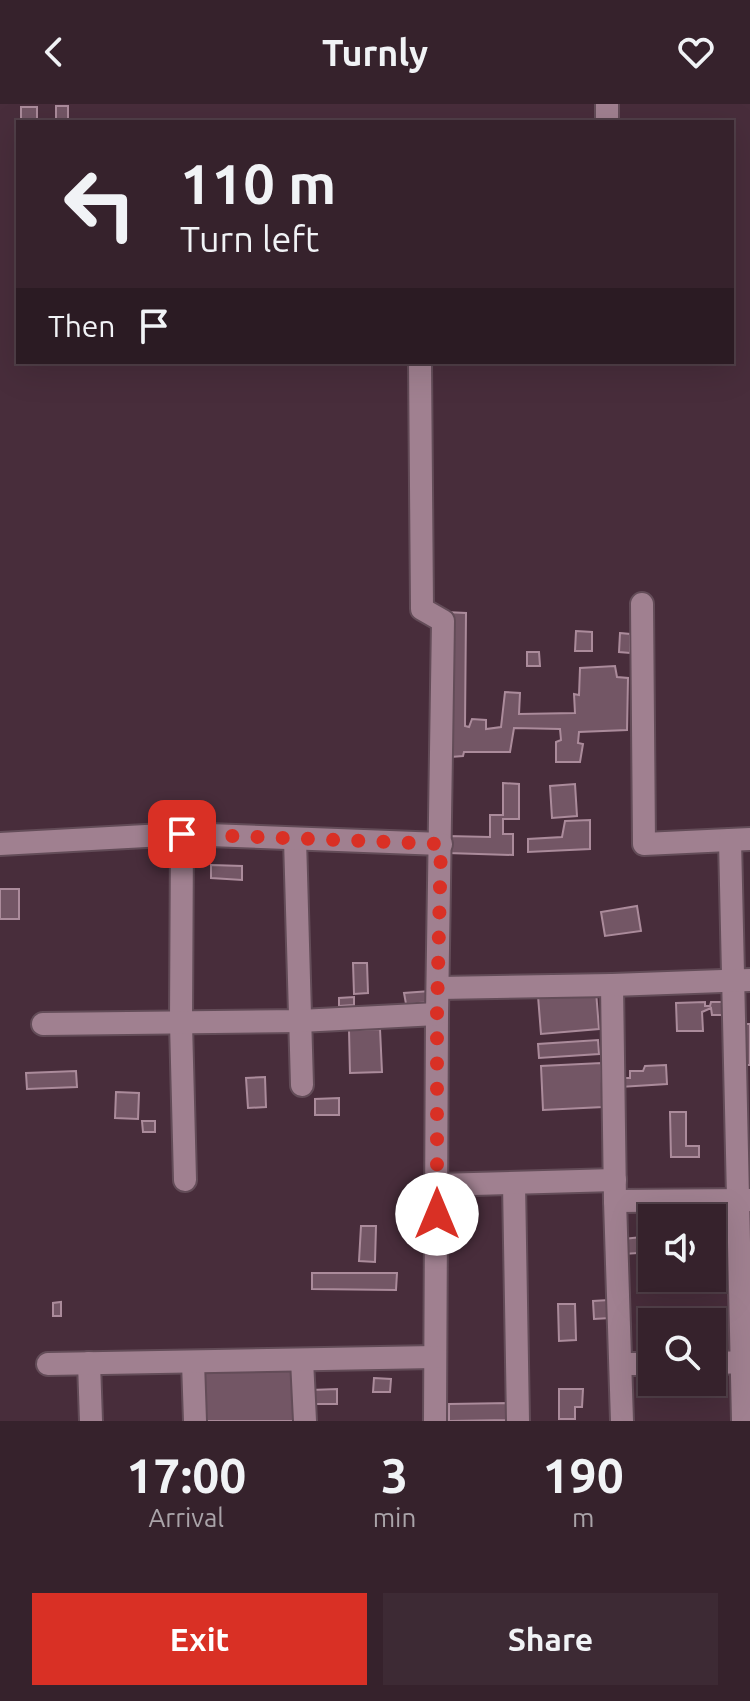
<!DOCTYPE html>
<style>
:root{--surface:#36222c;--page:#3d2a34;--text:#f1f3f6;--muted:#aaa4a9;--line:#503f48;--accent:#d93025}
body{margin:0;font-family:Ubuntu,sans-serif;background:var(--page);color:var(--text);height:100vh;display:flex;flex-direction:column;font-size:30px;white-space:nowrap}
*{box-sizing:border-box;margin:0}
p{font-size:26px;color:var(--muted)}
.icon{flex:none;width:44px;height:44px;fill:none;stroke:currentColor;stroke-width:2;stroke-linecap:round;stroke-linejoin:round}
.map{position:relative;height:1317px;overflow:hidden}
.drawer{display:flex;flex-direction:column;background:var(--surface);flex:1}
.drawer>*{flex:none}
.hud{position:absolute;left:16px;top:16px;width:718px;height:244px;border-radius:0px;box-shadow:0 8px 32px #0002,0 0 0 2px var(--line);background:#36222c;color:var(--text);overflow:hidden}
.tools{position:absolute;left:638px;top:1100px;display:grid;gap:16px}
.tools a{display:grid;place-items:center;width:88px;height:88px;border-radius:0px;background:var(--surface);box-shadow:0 8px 32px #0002,0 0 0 2px var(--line);font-size:40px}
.pin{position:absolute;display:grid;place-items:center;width:68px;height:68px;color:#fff;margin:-34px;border-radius:16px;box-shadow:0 4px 12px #0006}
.me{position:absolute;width:88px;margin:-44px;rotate:0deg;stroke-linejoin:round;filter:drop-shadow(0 0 6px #0008)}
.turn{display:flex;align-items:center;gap:28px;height:168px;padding:0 32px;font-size:36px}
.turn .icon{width:104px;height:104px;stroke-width:2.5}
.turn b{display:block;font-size:56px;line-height:68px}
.then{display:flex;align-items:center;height:76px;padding:0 32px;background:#0003;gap:16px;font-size:30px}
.eta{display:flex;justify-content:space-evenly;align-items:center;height:136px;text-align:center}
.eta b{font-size:48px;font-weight:700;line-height:56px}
.button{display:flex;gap:16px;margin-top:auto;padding:16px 32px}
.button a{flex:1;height:92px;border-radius:0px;background:var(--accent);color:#fff;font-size:32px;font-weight:700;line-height:92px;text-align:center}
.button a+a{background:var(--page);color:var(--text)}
header{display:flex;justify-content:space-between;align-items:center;height:104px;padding:0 32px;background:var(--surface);font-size:36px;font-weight:700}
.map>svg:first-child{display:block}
.building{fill:#735665;stroke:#ab8b9b;stroke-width:2}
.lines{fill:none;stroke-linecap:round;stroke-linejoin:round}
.minor-casing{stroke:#634c58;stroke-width:26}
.minor{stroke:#a08090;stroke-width:22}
.route{stroke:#d93025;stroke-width:14;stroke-dasharray:0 25.2}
</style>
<header><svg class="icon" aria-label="back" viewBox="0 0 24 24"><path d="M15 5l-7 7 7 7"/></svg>Turnly<svg class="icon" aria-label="heart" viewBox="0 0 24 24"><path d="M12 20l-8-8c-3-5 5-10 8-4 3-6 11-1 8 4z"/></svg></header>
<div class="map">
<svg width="750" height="1317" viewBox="0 0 750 1317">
<rect width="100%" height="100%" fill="#482d3b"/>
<!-- building -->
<g class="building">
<rect x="56" y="2" width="12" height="16"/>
<rect x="21" y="3" width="16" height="15"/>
<path d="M445 508 466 509 465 622 469 623 472 615 486 616V625L501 623 505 588 520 589 519 610 575 609 574 590 579 591 580 564 615 562 617 573 628 574 627 626 579 628 578 639 583 640 580 658H556V638L561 636 560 625 514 624 510 648H464L463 652 451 653Z"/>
<path d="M576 527 592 528V547H575Z"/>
<path d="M620 529 630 530V549L619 548Z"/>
<path d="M527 548H539L540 562H527Z"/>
<path d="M503 679 519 680V715H503V730H513V751L448 749V732L490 733V711H503Z"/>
<path d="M575 680 577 712 552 714 550 682Z"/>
<path d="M590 716V745L528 748V735L562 733 565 717Z"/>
<path d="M211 761 242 762V776L211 774Z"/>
<rect x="0" y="785" width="19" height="30"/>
<path d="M637 802 641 827 605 832 601 808Z"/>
<path d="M353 859H367L368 889 354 890Z"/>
<path d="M430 887 431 898 406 900 404 889Z"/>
<path d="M596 887 599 925 541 930 538 892Z"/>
<path d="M354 893V901L339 902V894Z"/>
<path d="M705 898V902H710L711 898H722L723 911H712L711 904 702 908 703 927H677L676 899Z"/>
<path d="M736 920H750V961H737Z"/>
<path d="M380 925 382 968 350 969 349 926Z"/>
<path d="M598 936 599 950 539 954 538 940Z"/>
<path d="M601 959 603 1003 543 1006 541 962Z"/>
<path d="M666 961 667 980 620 983 619 974H630V967H643L645 962Z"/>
<path d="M76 967 77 983 27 985 26 969Z"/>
<path d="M265 973 266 1003 248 1004 246 974Z"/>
<path d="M116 988 139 989 138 1015 115 1014Z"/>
<path d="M339 994V1011H315V995Z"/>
<path d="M670 1008H686V1042H699V1053H671Z"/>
<path d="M142 1017H155V1028H143Z"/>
<path d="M361 1122H376L375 1158 359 1157Z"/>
<path d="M652 1132V1148L624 1150 623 1135Z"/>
<path d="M312 1169H397L396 1186 312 1185Z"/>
<path d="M676 1174H694V1180H677Z"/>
<path d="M609 1196 610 1214 594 1215 593 1197Z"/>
<path d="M61 1198V1212H53V1199Z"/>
<path d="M558 1200H575L576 1236 559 1237Z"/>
<path d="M293 1261 295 1317H203L201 1264Z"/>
<path d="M374 1274 391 1275 390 1288H373Z"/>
<path d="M337 1285V1300H311V1286Z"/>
<path d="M559 1285H583L582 1303H575V1315H559Z"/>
<path d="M510 1299V1316L449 1317V1300Z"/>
</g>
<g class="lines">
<!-- minor casing -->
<g class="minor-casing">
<g id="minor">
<path d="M607 18V0"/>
<path d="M420 258 422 505 443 517 437 910 435 1317"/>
<path d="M642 500 644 740 750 735"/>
<path d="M182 730 181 919 185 1076"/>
<path d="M295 735 302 981"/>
<path d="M730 736 743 1317"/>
<path d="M0 740 182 730 441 740"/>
<path d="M612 881 615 1097 622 1317"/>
<path d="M439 884 612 881 750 876"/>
<path d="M43 920 300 917 437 910"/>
<path d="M514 1079 518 1317"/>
<path d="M437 1081 615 1076"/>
<path d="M615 1097 750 1096"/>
<path d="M302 1256 305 1317"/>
<path d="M193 1258 195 1317"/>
<path d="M89 1259 91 1317"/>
<path d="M712 1259 750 1258"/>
<path d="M48 1260 435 1253"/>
<path d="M621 1260H652"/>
</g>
</g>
<!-- minor -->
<use href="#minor" class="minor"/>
</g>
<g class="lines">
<!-- route -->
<path class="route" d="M182 730 441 740 437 910V1110"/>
</g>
</svg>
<div class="tools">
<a><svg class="icon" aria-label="sound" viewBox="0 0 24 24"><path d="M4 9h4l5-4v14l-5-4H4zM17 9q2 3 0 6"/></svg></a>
<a><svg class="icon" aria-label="search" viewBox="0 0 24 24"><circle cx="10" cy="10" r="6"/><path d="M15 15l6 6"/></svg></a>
</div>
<div class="pin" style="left:182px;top:730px;background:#d93025"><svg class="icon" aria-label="arrive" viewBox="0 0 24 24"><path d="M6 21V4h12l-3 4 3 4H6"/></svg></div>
<svg class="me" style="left:437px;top:1110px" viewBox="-20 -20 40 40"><circle r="19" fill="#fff"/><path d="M0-13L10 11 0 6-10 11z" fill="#d93025"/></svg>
<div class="hud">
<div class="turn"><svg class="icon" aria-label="left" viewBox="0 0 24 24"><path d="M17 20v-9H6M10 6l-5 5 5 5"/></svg><div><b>110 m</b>Turn left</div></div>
<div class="then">Then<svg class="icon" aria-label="arrive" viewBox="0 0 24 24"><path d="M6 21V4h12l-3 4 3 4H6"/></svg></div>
</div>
</div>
<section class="drawer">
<div class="eta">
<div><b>17:00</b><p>Arrival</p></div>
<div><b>3</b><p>min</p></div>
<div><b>190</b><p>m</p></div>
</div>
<div class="button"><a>Exit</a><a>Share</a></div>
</section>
